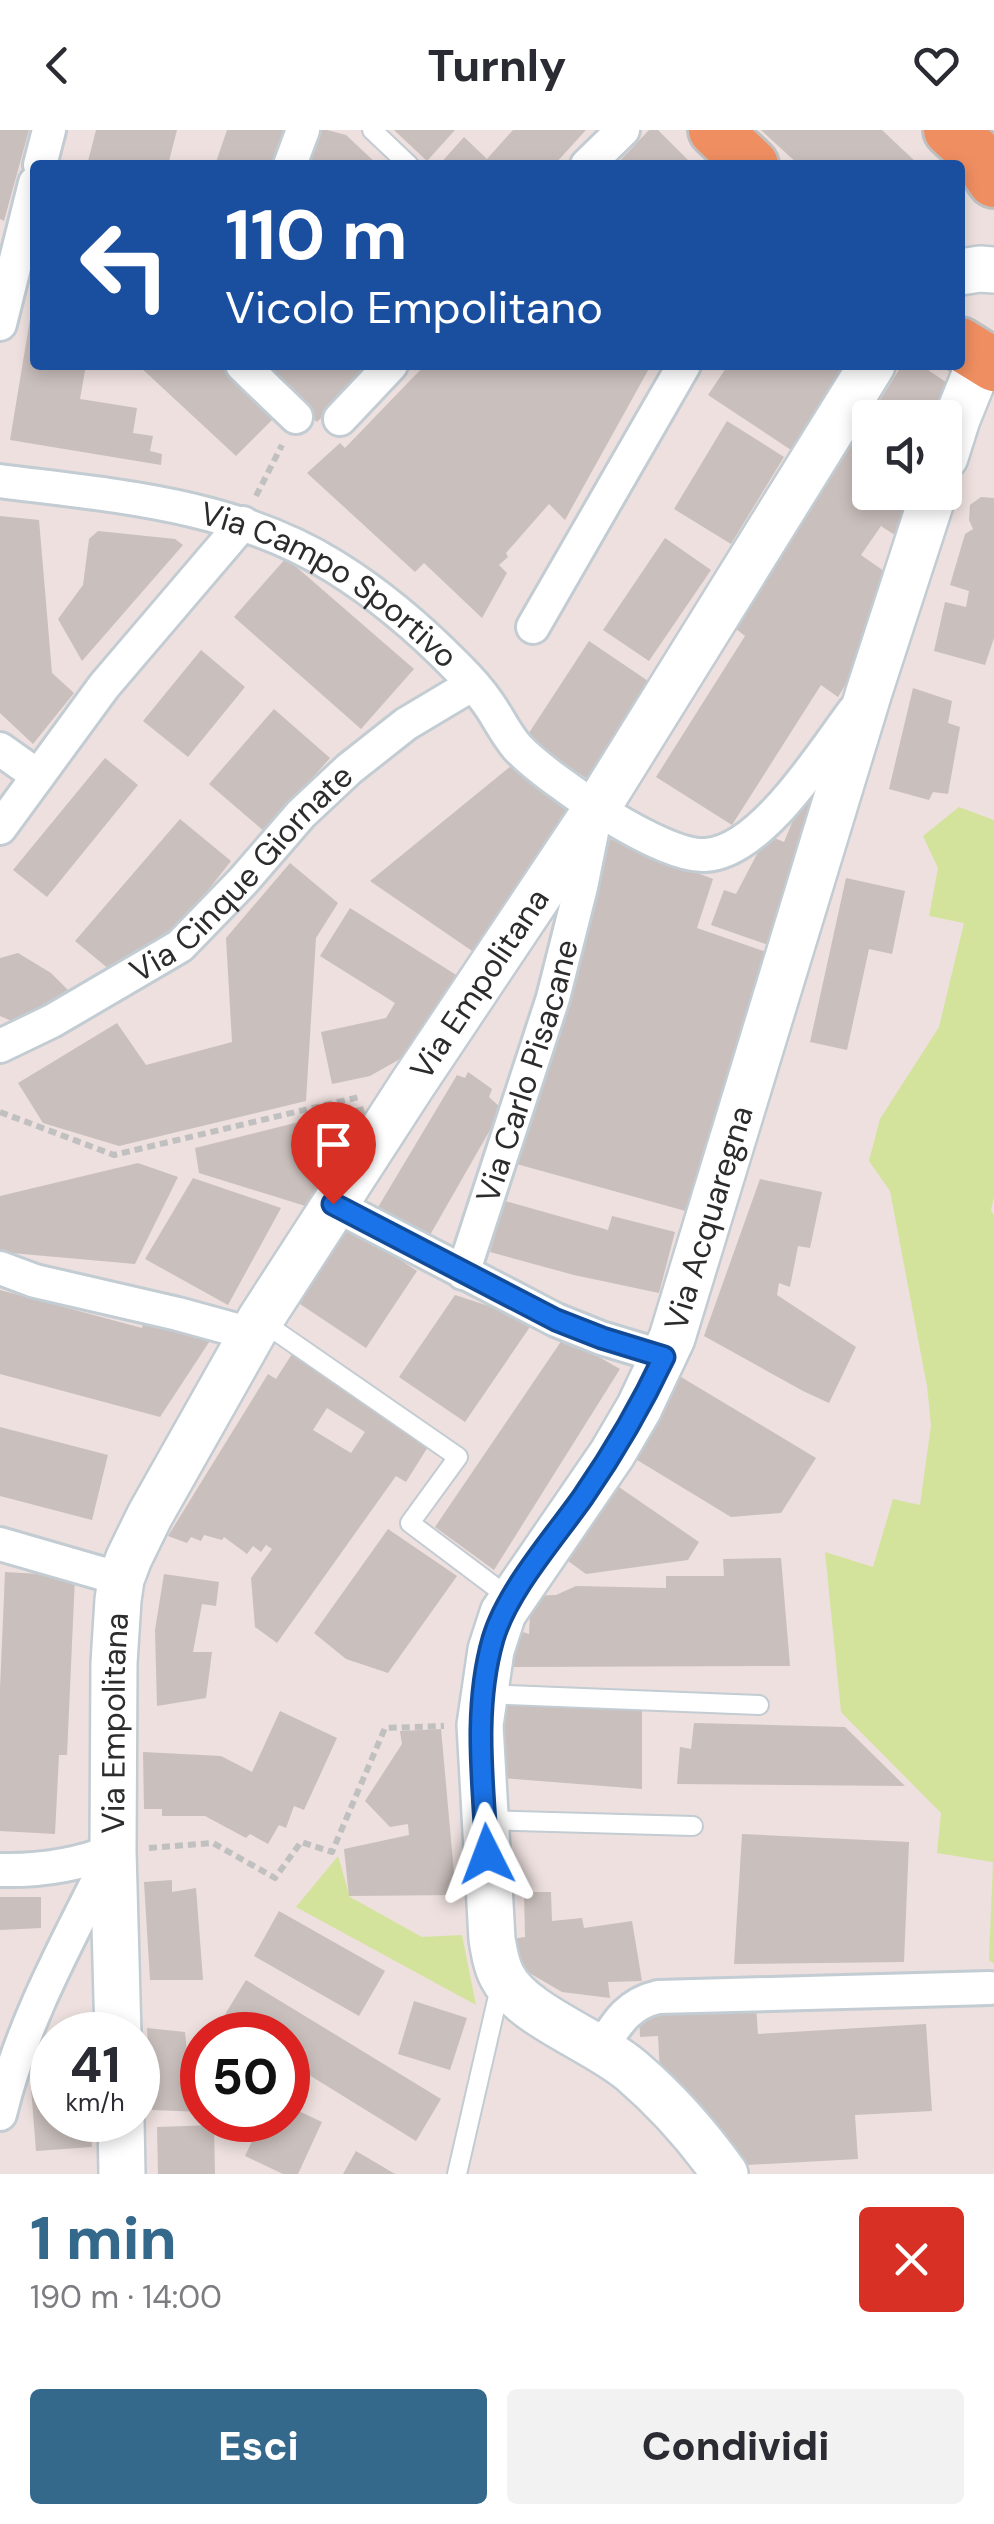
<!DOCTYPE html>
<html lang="it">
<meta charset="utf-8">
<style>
:root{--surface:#fff;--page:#f2f2f3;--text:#2b2b33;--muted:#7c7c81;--accent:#35698c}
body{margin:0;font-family:"DM Sans",sans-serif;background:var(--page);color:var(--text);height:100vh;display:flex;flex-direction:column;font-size:38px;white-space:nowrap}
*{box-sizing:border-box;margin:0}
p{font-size:32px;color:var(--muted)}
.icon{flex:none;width:55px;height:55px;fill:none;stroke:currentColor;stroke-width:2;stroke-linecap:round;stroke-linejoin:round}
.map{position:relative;height:2044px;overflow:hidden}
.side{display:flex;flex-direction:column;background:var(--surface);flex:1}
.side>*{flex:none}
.guide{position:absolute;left:30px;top:30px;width:935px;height:210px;border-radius:10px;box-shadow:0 5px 15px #0003;background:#1a4fa0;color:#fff;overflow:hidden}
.buttons{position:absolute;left:852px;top:270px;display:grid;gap:20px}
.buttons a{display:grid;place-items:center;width:110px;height:110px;border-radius:10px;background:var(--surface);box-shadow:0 5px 15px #0003;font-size:50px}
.speed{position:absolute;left:30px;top:1882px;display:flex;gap:20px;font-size:50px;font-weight:700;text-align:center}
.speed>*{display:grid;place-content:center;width:130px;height:130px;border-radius:50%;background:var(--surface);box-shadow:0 5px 15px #0003;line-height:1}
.speed small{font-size:25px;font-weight:400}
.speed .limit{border:15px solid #d22;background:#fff;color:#111}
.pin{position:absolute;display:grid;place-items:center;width:85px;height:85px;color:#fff;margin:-102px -42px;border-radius:50% 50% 50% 0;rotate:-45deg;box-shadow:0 0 10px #0007}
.pin .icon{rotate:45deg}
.me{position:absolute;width:110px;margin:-55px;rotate:357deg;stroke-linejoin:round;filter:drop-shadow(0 0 8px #0008)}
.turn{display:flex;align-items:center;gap:35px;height:210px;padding:0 30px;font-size:45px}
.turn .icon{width:130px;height:130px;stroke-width:2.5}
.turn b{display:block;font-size:70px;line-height:85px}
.round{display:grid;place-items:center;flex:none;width:105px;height:105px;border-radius:10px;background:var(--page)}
.head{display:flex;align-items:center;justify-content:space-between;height:170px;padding:0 30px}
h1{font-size:60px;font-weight:800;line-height:75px;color:var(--accent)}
.primary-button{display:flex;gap:20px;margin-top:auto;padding:20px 30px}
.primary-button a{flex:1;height:115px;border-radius:10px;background:var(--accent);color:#fff;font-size:40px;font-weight:800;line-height:115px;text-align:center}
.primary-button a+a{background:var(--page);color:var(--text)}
header{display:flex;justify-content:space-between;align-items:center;height:130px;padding:0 30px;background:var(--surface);font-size:45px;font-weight:800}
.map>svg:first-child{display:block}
.green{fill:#d4e39b}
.building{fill:#c9bfbc;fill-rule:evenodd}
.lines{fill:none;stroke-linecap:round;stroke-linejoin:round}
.lane-casing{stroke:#c2ccd2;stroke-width:22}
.street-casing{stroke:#c2ccd2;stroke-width:38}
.secondary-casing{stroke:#c2ccd2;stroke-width:50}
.primary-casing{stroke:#c0c0c0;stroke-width:58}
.path{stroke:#c0c0c0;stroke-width:6;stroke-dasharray:8 5;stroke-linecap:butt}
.lane{stroke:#fff;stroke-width:18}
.street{stroke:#fff;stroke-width:32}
.secondary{stroke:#fff;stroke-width:45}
.primary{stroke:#ef8e61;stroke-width:52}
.route-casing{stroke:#114b97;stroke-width:25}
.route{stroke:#1a73e8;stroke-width:18}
.labels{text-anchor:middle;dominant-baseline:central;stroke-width:9;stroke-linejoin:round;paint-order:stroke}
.street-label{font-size:32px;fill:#2c2c2c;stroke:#fff}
</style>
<header><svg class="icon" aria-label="back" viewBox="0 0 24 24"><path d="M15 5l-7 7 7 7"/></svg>Turnly<svg class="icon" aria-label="heart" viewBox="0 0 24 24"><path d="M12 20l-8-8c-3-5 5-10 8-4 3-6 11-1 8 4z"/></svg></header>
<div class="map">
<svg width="994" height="2044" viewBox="0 0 994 2044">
<rect width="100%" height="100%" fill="#ede0de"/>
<!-- green -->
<g class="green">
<path d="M959 677 994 690V1066L991 1080 994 1086V1834L989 1830 993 1732 937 1723 941 1683 841 1582 825 1422 873 1437 893 1369 920 1375 931 1295 927 1256 890 1061 869 1031 880 989 939 897 964 793 929 786 938 738 923 706Z"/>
<path d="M338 1726 350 1767 422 1807 462 1805 476 1875 296 1777Z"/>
</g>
<!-- building -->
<g class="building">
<path d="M0 0H29L4 91 0 89Z"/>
<path d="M96 0H177L168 35H87Z"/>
<path d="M227 0H286L280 35H215Z"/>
<path d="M317 0H327L346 5 378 35H302Z"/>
<path d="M394 0H455L427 31Z"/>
<path d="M513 0H586L554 35H439L464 7 487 29Z"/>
<path d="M649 0H658L693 35H616Z"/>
<path d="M761 0H882L919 35H799Z"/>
<path d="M33 171H35V235H86L80 269 137 278 133 303 153 306 150 321 162 324 161 335 10 310Z"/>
<path d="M138 235H222L276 286 236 326Z"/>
<path d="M257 235H374L317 292Z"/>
<path d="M425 235H651L565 390 549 374 506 423 508 427 499 435 507 443 482 488 424 433 415 442 307 343 340 313 345 318Z"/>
<path d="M728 235H847L791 320 708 265Z"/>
<path d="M902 235H921L956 259 944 288H870V362H918L904 411 881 396 861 425 891 446 880 498 838 567 821 555 732 695 656 647 745 506 736 499Z"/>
<path d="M727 291 784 327 731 414 674 379Z"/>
<path d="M981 367 994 368V508L985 535 934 521 945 472 966 477 969 461 950 455 965 404 973 399 969 390 970 375Z"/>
<path d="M0 386 39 390 52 543 74 563 33 614 0 583Z"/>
<path d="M98 401 175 409 183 415 82 531 58 489 83 455 89 409Z"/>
<path d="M665 408 711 440 649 531 603 500Z"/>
<path d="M286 428 414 539 361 599 234 487Z"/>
<path d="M589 511 654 555 591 651 525 609Z"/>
<path d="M201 520 245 557 188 627 143 591Z"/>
<path d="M913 558 952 571 948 593 960 597 948 664 933 662 929 670 889 659Z"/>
<path d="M274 579 330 628 265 702 209 654Z"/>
<path d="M105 628 138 655 47 767 13 740Z"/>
<path d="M511 636 572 679 478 825 370 751Z"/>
<path d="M807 657 821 661 774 817 711 795 724 760 736 764 767 705 784 712Z"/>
<path d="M180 689 231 731 175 802 110 840 75 811Z"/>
<path d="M610 709 713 749 697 798 775 825 700 1085 513 1033Z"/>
<path d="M290 733 338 773 316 808 306 971 119 1016 43 993 18 953 117 893 146 935 232 912 226 808Z"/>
<path d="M846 748 905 761 892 824 869 819 847 920 810 912Z"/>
<path d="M350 778 461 848 410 919 400 929 370 946 332 954 321 902 386 888 395 873 320 826Z"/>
<path d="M18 823 51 843 75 867 26 897 0 886V828Z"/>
<path d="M468 942 492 959 489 967 502 979 426 1112 374 1084 457 945 465 948Z"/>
<path d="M363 976 368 992 315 1079 199 1043 195 1018Z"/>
<path d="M138 1033 178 1047 135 1134 0 1122V1066Z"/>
<path d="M193 1048 281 1078 228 1175 145 1129Z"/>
<path d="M760 1049 822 1062 810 1118 798 1116 790 1157 779 1153 777 1165 856 1217 829 1273 803 1261 704 1206Z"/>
<path d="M505 1071 608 1100 612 1086 675 1102 659 1163 574 1145 490 1122Z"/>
<path d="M347 1095 417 1141 366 1218 297 1172Z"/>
<path d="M0 1160 142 1198 147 1180 217 1200 160 1287 0 1244Z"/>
<path d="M455 1165 534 1191 465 1292 399 1247Z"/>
<path d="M564 1207 620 1239 494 1440 435 1397Z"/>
<path d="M292 1224 431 1312 406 1352 396 1346 277 1513 255 1497 251 1448 272 1419 266 1415 261 1422 253 1416 247 1424 224 1407 222 1410 204 1405 201 1411 191 1407 187 1413 168 1406 268 1244 276 1249ZM327 1278 365 1302 351 1323 313 1300Z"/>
<path d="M671 1241 816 1328 781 1383 731 1387 619 1319Z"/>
<path d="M0 1297 108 1325 92 1390 0 1366Z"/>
<path d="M616 1355 699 1412 688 1430 586 1444 564 1428Z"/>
<path d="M388 1399 457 1446 388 1543 346 1529 314 1503Z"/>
<path d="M781 1428 790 1536 512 1537 513 1499 529 1504 531 1466 556 1465 576 1456 666 1458V1446H724L723 1429Z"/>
<path d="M5 1442 75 1446 67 1625H59L55 1704 0 1701V1559Z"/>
<path d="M164 1444 219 1452 216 1476 202 1474 193 1522H212L206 1568 157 1576 155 1500Z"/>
<path d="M501 1575 642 1576V1659L501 1648Z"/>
<path d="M280 1581 337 1608 304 1680 294 1676 286 1698 279 1695 268 1714 250 1704 246 1708 205 1686H162V1679H144L143 1622 221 1626 252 1642Z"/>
<path d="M694 1593 845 1597 905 1656 677 1654 680 1617 691 1619Z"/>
<path d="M441 1599 456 1765 349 1766 344 1719 409 1705 408 1694 390 1697 365 1671 402 1614 400 1601Z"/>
<path d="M742 1704 909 1712 904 1832 734 1834Z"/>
<path d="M172 1750V1762L196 1758 203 1850H150L144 1752Z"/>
<path d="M524 1762H551L552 1791 582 1788 584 1798 632 1791 642 1851 608 1852 610 1868 562 1862 526 1841 507 1843 505 1810 525 1807Z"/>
<path d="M0 1767H41V1798L0 1800Z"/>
<path d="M279 1781 385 1841 359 1886 254 1826Z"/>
<path d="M246 1850 441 1969 416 2011 288 1932V1905H244L221 1891Z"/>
<path d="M414 1871 467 1888 450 1940 398 1924Z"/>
<path d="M756 1876 758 1904 926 1894 932 1981 855 1985 858 2029 747 2035 660 1944 658 1906 640 1907 639 1883Z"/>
<path d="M147 1898 185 1902 187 1923 202 1927V1982L152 1980Z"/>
<path d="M52 1918V1990H90L92 2017 36 2021 28 1920Z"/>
<path d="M288 1976 322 1992 298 2044H283L245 2026 262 1990H288Z"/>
<path d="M214 1995 215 2044H158L157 1997Z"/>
<path d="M356 2021 395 2044H343Z"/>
</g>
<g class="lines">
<!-- lane casing -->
<g class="lane-casing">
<g id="lane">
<path d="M372 0 409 35"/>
<path d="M260 1190 458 1327 410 1393 511 1469"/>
<path d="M484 1564 759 1575"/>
<path d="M485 1690 693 1696"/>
<path d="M457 2044 501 1853"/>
</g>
</g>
<!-- street casing -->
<g class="street-casing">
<g id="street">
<path d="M40 35 49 0"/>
<path d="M290 35 303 0"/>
<path d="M587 35 623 0"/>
<path d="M0 194 35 53"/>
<path d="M242 235 296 287"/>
<path d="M340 289 391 235"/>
<path id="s1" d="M0 351C116 366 234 374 335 437 380 465 421 500 458 538 469 549 479 560 488 573 498 587 505 603 517 617 547 649 662 728 705 725 761 723 823 622 854 581"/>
<path d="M533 497 684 235"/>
<path d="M0 619 38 646"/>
<path d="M0 698 104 556 243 393"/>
<path id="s2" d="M0 916 52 891 180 816 243 751 301 684 349 639 406 594 473 554"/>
<path d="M333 1074 556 1190 601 1208 664 1227"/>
<path d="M0 1138 35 1151 178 1184 251 1204"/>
<path id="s3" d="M463 1143 553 868 581 757 594 692"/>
<path d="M0 1414 121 1449"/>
<path d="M0 1740C40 1741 75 1736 113 1721"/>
<path d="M601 1918C617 1893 628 1874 658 1867L990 1858"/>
<path d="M0 1984C22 1892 69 1809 111 1725"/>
</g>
</g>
<!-- secondary casing -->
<g class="secondary-casing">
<g id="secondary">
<path d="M960 142 980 139 994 140"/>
<path d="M945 327 957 289 982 227"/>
<path id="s4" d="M118 1905 113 1721 114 1533 118 1470 121 1449 129 1428 150 1385 260 1190 412 955 597 678 872 235"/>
<path d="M121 1990 122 2044"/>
<path id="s5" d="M725 2044C698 2006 667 1971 632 1941 596 1910 521 1885 502 1846 496 1835 494 1821 492 1809L480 1595 491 1520 503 1483 612 1324 639 1278 672 1208 869 562 934 362"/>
</g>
</g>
<!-- primary casing -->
<g class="primary-casing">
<g id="primary">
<path d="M715 0 752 35"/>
<path d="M950 0 974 22 994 51"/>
<path d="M960 214 994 235"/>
</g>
</g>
<!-- path -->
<g class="path">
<path d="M256 366 282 315"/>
<path d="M0 982 114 1025 359 967"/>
<path d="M149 1718 213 1713 275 1748 301 1712 332 1722 385 1598 444 1596"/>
</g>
<!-- lane -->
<use href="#lane" class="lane"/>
<!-- street -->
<use href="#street" class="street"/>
<!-- secondary -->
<use href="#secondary" class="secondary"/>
<!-- primary -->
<use href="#primary" class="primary"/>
</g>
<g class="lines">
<!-- route casing -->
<g class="route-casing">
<path id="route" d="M333 1074 556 1190 602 1208 664 1227C641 1276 614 1322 583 1367 554 1408 507 1461 493 1509 473 1579 483 1653 487 1724"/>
</g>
<!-- route -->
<use href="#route" class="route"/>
</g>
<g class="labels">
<!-- street labels -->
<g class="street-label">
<text stroke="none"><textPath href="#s1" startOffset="352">Via Campo Sportivo</textPath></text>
<text stroke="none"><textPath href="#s2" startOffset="300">Via Cinque Giornate</textPath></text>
<text stroke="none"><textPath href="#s4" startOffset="1152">Via Empolitana</textPath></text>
<text stroke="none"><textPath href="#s3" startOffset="212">Via Carlo Pisacane</textPath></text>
<text stroke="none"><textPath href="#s5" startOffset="1118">Via Acquaregna</textPath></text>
<text stroke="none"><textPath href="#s4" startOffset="312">Via Empolitana</textPath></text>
</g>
</g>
</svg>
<div class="buttons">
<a><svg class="icon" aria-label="sound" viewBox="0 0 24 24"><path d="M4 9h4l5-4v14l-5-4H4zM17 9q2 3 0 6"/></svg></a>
</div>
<div class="speed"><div>41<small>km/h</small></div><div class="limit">50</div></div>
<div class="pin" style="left:333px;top:1074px;background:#d93025"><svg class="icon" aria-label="arrive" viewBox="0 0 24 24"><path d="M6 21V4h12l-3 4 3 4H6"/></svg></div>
<svg class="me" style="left:487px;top:1724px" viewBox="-20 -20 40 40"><path d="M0-17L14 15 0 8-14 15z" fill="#1a73e8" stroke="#fff" stroke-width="4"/></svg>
<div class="guide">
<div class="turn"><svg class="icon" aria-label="left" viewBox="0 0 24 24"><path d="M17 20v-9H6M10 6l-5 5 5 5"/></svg><div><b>110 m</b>Vicolo Empolitano</div></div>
</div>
</div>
<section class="side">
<div class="head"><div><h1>1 min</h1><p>190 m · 14:00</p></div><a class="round" style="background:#d93025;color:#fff"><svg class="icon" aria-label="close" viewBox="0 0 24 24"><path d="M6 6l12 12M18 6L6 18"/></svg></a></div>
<div class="primary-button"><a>Esci</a><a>Condividi</a></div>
</section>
